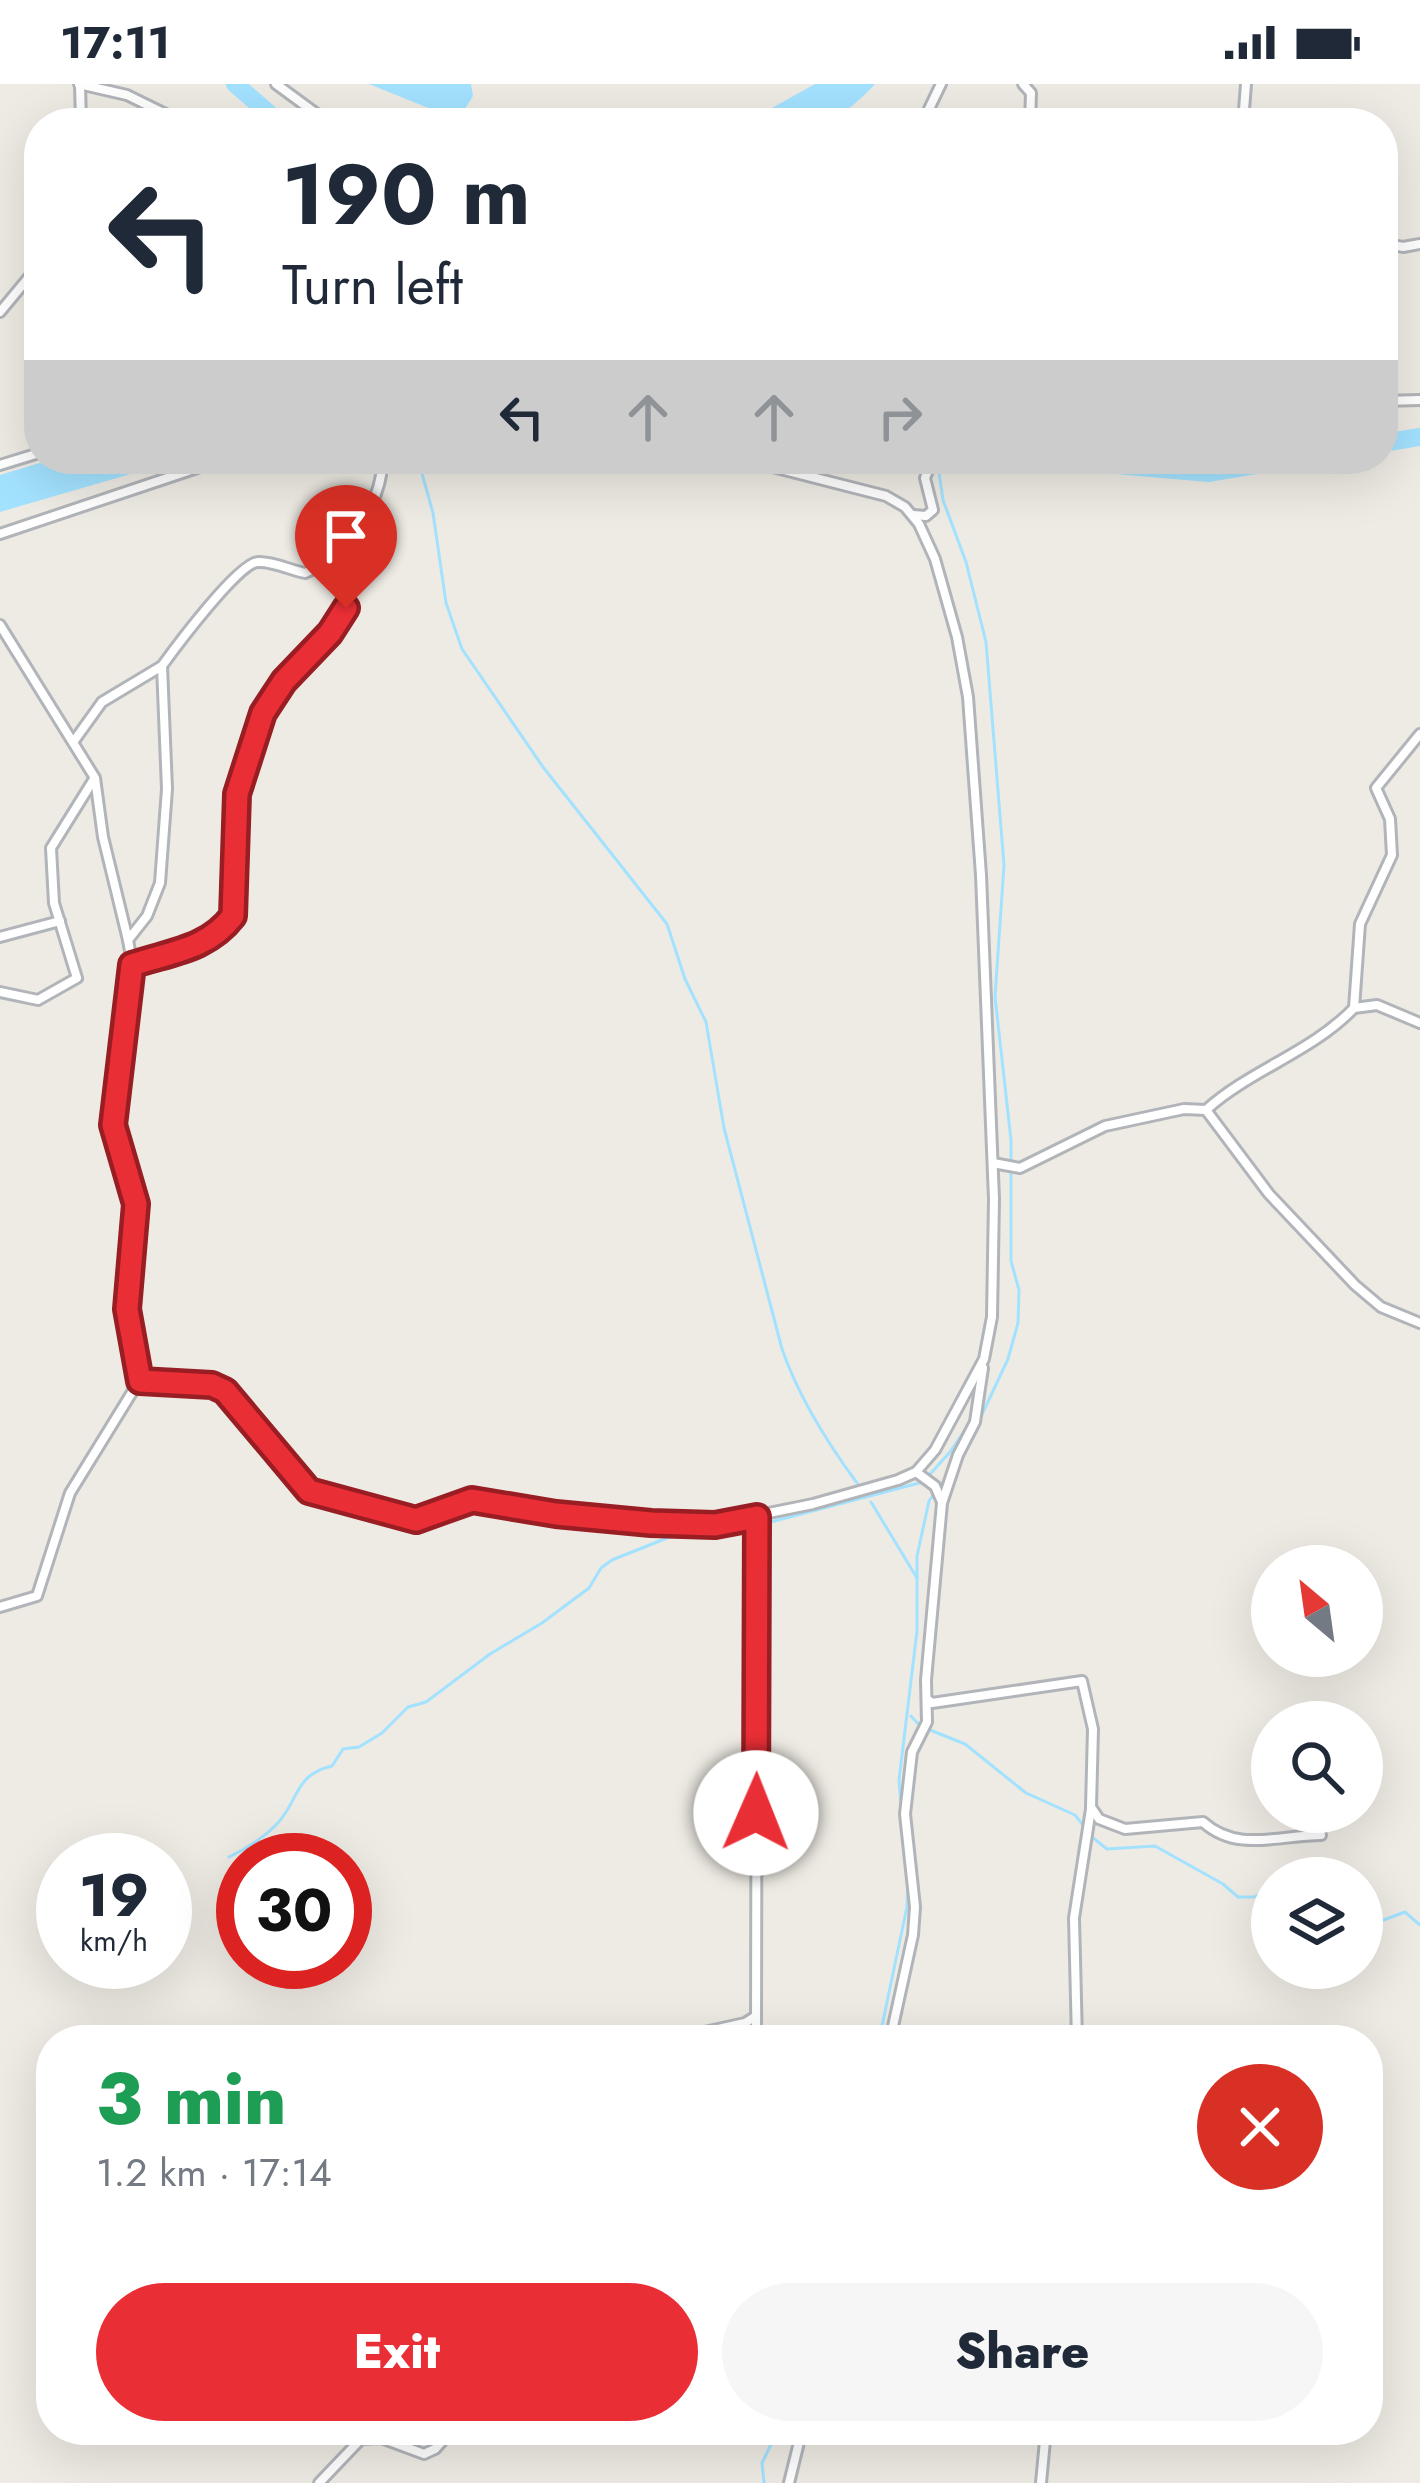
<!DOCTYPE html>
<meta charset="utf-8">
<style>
:root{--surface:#fff;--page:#f6f6f7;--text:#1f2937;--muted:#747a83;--accent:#ea2e36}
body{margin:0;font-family:Jost,sans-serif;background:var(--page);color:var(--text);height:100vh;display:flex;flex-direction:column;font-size:45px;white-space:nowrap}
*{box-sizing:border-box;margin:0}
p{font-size:39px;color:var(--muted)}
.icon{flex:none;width:66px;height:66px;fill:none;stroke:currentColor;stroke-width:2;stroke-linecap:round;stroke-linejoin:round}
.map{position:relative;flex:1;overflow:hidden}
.drawer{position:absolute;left:36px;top:1941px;width:1347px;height:420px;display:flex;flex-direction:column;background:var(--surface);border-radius:48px;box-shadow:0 12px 48px #0002}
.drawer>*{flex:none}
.banner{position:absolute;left:24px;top:24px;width:1374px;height:366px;border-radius:48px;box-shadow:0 12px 48px #0002;background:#fff;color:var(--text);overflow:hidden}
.needle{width:78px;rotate:331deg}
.fabs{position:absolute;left:1251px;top:1461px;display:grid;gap:24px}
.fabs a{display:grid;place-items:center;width:132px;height:132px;border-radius:50%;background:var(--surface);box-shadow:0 12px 48px #0002;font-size:60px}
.speed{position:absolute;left:36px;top:1749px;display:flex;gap:24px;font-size:60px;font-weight:700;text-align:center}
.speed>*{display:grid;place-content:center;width:156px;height:156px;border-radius:50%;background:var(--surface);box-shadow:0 12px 48px #0002;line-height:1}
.speed small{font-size:30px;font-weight:400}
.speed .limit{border:18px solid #d22;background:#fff;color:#111}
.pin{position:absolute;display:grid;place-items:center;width:102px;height:102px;color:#fff;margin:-123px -51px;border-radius:50% 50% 50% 0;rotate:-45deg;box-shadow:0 0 12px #0007}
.pin .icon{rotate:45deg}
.me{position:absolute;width:132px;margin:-66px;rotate:1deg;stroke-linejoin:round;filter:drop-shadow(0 0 9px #0008)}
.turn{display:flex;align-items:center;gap:42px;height:252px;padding:0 60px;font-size:54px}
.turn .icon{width:156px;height:156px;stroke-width:2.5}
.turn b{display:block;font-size:84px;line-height:102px}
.lanes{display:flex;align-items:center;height:114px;padding:0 60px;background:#0003;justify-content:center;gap:60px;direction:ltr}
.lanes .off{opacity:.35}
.round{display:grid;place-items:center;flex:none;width:126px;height:126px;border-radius:63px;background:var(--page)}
.summary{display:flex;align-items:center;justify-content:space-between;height:204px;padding:0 60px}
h1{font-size:72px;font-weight:800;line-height:90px;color:#1e9e55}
.action{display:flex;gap:24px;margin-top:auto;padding:24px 60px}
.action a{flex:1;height:138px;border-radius:72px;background:var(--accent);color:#fff;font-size:48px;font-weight:800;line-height:138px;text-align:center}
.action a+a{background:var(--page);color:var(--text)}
.status{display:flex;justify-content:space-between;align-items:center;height:84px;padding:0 60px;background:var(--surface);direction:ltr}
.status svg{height:33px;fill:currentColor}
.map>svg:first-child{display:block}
.water{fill:#a3e2ff}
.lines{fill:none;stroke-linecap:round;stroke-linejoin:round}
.stream{stroke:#a3e2ff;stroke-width:3}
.river{stroke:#a3e2ff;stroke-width:18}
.minor-casing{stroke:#b1b5b9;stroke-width:14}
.minor{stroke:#fff;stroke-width:8}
.route-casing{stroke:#981e23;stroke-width:30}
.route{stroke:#ea2e36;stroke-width:21}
</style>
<div class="status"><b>17:11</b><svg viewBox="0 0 49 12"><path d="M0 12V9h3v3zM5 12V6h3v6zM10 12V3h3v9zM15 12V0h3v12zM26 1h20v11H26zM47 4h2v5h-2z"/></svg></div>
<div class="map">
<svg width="1420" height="2399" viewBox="0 0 1420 2399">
<rect width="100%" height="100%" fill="#eeebe4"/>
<!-- water -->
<g class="water">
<path d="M369 0H471L473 12 463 28 453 34Z"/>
<path d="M815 0H875C828 51 809 39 745 39Z"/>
<path d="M53 375H182L0 428V391Z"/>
</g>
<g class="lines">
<!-- stream -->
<g class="stream">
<path d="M418 375 433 429 446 519 462 565 543 683 667 840 685 895 706 938 724 1044 782 1265C799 1314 826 1357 857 1399"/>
<path d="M937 375 943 416 966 478 986 558 1004 781 995 913 1011 1056V1177L1019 1206 1018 1239 1008 1275 978 1339"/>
<path d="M871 1418 917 1494"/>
<path d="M763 1440 923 1398 950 1368 971 1337"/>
<path d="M911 1632 920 1642 965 1660 1026 1709 1075 1731 1086 1745"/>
<path d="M903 1748 899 1696 917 1547V1472L929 1417 949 1389"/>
<path d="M1092 1753 1107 1765 1155 1762 1223 1800 1238 1813H1254L1272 1805"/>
<path d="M229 1773C246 1765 263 1754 276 1741 299 1718 293 1691 332 1682L343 1665 359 1663 382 1649 408 1623 426 1618 490 1570 542 1539 589 1504 601 1484 612 1476 682 1448 708 1449 752 1440"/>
<path d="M1362 1836 1381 1837 1405 1828 1420 1841"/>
<path d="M879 1956 907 1823 908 1793"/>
<path d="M764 2399 762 2379 778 2346"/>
</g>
<!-- river -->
<g class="river">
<path d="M235 0 280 39"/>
<path d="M1383 359 1420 353"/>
<path d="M1046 375 1209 389 1292 375"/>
</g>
<!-- minor casing -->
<g class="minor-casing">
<g id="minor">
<path d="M79 0 127 11 184 39"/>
<path d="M80 0 81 39"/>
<path d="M276 0 329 39"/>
<path d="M1023 0 1031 9 1030 39"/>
<path d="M929 25 941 0"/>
<path d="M1243 39 1246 0"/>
<path d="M1383 159 1403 163 1420 160"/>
<path d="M0 228 39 181"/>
<path d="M1383 317 1420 316"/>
<path d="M0 381 39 369"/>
<path d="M913 431 926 432 933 426 925 394 933 375"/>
<path d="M0 450 224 375"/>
<path d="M0 541 95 694 103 753 128 856 134 889 113 1041 136 1120 127 1224 139 1297 70 1409 37 1512 0 1523"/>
<path d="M162 582C175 564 239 478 258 478 272 477 290 486 305 489 347 472 381 421 383 375"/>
<path d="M74 657 102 618 162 582 167 705 160 799 147 832 128 856"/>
<path d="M0 853 60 837"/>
<path d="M132 881C170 867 207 866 233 832 238 811 235 788 235 767 236 716 243 659 271 614 301 565 372 534 341 467"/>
<path d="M0 908 38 916 77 894 54 819 51 764 94 695"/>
<path d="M1354 924 1377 921 1420 939"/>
<path d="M1206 1026C1250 986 1312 968 1354 924L1360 840 1392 771 1390 735 1376 704 1420 650"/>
<path d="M993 1079 1020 1084 1105 1042 1184 1025 1206 1026 1269 1110 1355 1201 1381 1223 1420 1239"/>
<path d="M139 1297 212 1301 225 1307 309 1407 416 1435 471 1416 593 1434 715 1440 813 1420 898 1396 916 1388 935 1366 984 1275 992 1233 994 1115 981 791 968 613 957 553 935 475 919 440 905 423 886 412 741 375"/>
<path d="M916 1388 935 1402 942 1418"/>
<path d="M928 1616 932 1619 1082 1597 1093 1645 1091 1723 1099 1735 1125 1745 1203 1738C1237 1769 1279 1751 1321 1751"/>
<path d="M668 1956 745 1939 756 1932"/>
<path d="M756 1956 757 1433"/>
<path d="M890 1956 913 1851 915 1823 905 1730 912 1668 927 1638 926 1596 942 1419 958 1371 975 1338 983 1284"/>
<path d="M1077 1956 1074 1834 1091 1725"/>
<path d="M319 2399 361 2355 381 2354 424 2370 435 2365 452 2346"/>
<path d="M789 2399 802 2346"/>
<path d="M1041 2399 1046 2346"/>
</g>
</g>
<!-- minor -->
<use href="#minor" class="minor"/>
</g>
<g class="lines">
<!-- route casing -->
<g class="route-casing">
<path id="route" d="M346 524 330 549 284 597 263 629 237 710 233 832C207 866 170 868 132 881L113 1041 136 1120 127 1225 140 1297 212 1301 225 1307 309 1407 416 1436 472 1416 556 1430 651 1439 715 1441 757 1433 756 1729"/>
</g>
<!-- route -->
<use href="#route" class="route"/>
</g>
</svg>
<div class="fabs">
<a><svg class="needle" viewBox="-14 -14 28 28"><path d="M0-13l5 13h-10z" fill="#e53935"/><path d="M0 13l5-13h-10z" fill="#747a83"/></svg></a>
<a><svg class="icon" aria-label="search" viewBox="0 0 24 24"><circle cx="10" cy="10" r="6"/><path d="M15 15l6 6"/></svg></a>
<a><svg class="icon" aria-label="layers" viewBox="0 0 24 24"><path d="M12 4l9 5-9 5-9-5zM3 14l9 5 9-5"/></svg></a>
</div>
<div class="speed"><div>19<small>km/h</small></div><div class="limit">30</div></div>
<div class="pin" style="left:346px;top:524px;background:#d93025"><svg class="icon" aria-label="arrive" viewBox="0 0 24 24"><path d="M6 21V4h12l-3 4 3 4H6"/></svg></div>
<svg class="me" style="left:756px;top:1729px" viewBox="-20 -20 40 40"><circle r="19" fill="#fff"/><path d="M0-13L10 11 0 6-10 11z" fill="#ea2e36"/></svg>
<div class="banner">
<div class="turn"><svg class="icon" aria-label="left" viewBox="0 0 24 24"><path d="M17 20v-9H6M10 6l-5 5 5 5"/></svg><div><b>190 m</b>Turn left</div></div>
<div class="lanes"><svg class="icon" aria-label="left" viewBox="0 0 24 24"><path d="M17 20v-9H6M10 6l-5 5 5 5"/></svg><svg class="icon off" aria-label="ahead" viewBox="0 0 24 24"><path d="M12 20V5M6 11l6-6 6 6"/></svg><svg class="icon off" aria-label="ahead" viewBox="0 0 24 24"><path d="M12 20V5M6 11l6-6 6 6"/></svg><svg class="icon off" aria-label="right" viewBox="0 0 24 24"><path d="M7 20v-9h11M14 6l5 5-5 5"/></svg></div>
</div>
<section class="drawer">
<div class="summary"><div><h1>3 min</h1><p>1.2 km · 17:14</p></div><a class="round" style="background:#d93025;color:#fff"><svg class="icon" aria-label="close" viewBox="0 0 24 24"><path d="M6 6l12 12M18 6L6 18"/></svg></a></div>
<div class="action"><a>Exit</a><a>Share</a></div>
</section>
</div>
